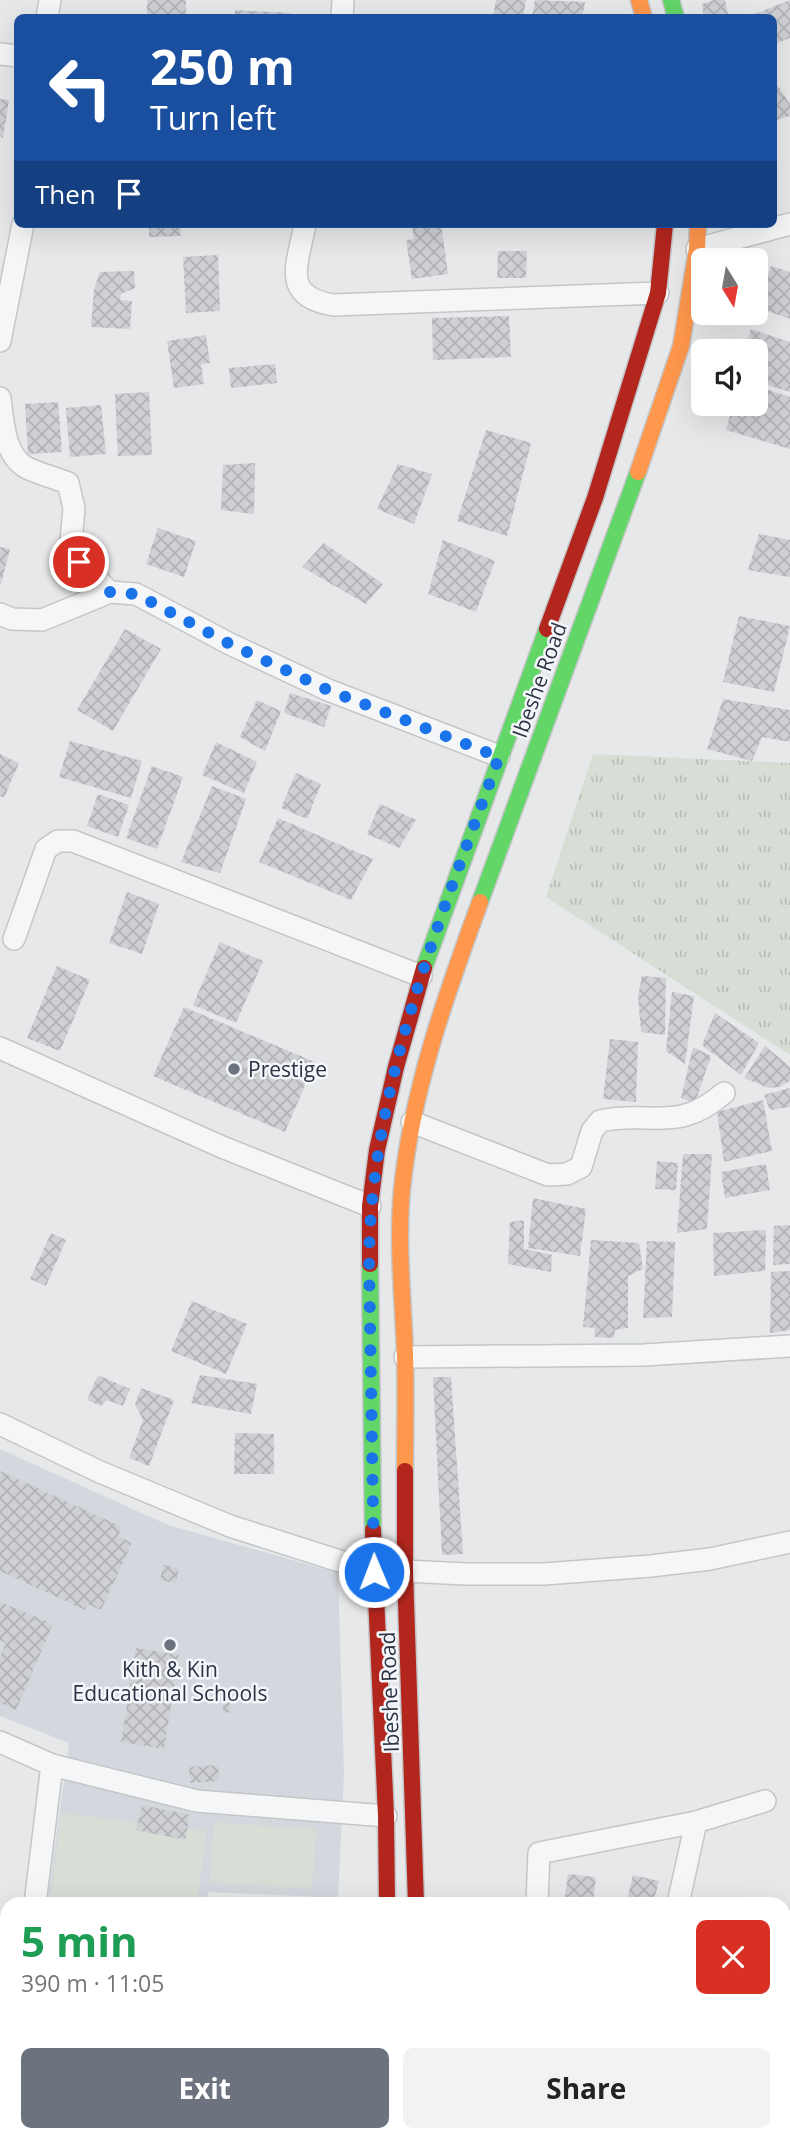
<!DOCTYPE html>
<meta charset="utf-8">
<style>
:root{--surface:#fff;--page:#f2f2f2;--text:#222;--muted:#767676;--accent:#6c737f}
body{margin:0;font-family:"Open Sans",sans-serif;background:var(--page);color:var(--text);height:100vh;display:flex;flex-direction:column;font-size:26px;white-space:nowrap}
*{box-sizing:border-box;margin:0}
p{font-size:23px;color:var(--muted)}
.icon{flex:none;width:38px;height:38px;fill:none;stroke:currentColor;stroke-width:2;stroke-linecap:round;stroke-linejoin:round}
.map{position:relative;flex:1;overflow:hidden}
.drawer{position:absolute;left:0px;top:1897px;width:791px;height:245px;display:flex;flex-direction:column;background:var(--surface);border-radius:21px 21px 0 0;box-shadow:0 7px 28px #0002}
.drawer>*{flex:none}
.top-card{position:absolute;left:14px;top:14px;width:763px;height:214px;border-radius:10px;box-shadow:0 7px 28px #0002;background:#1a4fa0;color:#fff;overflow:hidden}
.needle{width:46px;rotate:169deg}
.buttons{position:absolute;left:691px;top:248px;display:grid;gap:14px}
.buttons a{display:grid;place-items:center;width:77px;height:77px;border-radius:10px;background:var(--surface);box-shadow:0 7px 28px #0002;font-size:35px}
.pin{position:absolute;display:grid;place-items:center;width:60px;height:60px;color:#fff;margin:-30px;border:4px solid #fff;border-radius:50%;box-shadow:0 2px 7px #0007}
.me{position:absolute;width:77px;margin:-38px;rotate:359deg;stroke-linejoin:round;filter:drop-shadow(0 0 5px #0008)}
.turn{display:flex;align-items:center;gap:24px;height:147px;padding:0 21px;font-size:32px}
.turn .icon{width:91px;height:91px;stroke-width:2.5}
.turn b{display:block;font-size:49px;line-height:60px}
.then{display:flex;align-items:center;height:66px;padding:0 21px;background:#0003;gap:14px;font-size:26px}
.round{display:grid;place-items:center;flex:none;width:74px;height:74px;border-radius:10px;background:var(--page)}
.headline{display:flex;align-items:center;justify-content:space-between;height:119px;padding:0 21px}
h1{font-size:42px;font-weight:700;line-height:52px;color:#1e9e55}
.button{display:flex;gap:14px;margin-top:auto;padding:14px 21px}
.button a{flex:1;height:80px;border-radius:10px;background:var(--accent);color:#fff;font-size:28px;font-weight:700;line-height:80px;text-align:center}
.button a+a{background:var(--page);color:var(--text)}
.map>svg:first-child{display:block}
.built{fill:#d4d7dd}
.grass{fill:url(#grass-tufts)}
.pitch{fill:#d6ded6}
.building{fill:url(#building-cross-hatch)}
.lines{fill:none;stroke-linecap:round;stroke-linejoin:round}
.street-casing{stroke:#c4c6c8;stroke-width:24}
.fast-casing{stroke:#c4c6c8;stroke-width:19}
.slow-casing{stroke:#c4c6c8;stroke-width:19}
.jam-casing{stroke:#c4c6c8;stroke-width:19}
.street{stroke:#f5f6f7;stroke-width:21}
.fast{stroke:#63d668;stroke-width:16}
.slow{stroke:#ff974d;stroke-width:16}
.jam{stroke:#b3261e;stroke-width:16}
.route{stroke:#1a73e8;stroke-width:12;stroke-dasharray:0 21.6}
.poi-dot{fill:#6c737f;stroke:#f4f6f9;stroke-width:2.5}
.labels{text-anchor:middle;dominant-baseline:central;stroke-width:5;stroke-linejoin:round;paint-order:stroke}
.street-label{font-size:21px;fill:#2b3445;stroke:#f4f6f9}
.poi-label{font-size:21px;fill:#2b3445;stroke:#f4f6f9;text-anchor:start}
</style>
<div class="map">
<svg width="790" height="2142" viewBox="0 0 790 2142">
<defs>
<pattern id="grass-tufts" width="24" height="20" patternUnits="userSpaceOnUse" patternTransform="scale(1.75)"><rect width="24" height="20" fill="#d6ded6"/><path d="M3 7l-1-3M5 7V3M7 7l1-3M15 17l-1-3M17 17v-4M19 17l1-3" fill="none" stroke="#b8bfb9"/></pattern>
<pattern id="building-cross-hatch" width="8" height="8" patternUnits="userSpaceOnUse" patternTransform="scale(1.75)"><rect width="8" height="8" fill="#ced0d3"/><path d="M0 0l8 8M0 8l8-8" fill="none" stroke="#b1b3b6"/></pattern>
</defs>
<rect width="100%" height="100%" fill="#e6e8ea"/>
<!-- built -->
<path class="built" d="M0 1449 168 1525 338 1573 344 1773 338 1898 208 1892 206 1904H47L69 1743 0 1716Z"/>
<!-- grass -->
<path class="grass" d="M593 754 790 763V1055L546 897Z"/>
<!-- pitch -->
<g class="pitch">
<path d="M61 1813 206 1831 197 1904H50Z"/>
<path d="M214 1822 316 1829 312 1889 210 1882Z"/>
</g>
<!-- building -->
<g class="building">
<rect x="147" y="0" width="39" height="18"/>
<path d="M496 0H526L523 18H493Z"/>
<path d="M535 0 585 2 582 18H532Z"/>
<path d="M714 0H725L728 14 719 16V18H704L702 4Z"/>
<path d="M790 0V38L774 44V18H744Z"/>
<path d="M235 10 291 13V18H234Z"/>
<path d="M776 83 790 104V116L774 121V84Z"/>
<path d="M0 99 9 100 3 138 0 137Z"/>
<path d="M149 224H180L181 236 149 237Z"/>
<path d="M426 224H441L448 274 412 279 406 240 414 239 412 226Z"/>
<path d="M498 251H527L526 278H497Z"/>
<path d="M218 255 220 311 186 313 183 257Z"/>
<path d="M771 266 790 272V319L756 307Z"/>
<path d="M134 271 135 288 121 294 120 300 132 301 130 329 91 327 94 289 100 272Z"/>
<path d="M509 316 511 357 433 360 432 318Z"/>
<path d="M751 329 790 342V392L756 381V352H744Z"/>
<path d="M206 335 210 363 201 364 204 384 174 388 167 341Z"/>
<path d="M275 364 277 383 231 388 229 368Z"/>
<path d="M756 386 790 397V449L726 430 733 404H756Z"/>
<path d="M149 392 152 455 118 456 115 394Z"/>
<path d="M58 402 62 452 28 454 25 404Z"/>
<path d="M101 405 106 454 70 457 66 408Z"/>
<path d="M486 430 531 443 507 536 457 521Z"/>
<path d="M255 463 254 514 221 510 223 465Z"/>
<path d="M398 464 432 474 414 524 377 509Z"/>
<path d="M158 528 196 541 184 577 146 564Z"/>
<path d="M759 534 790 540V577L748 570Z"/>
<path d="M443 540 495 561 476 612 428 594Z"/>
<path d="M324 543 383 584 366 604 302 567Z"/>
<path d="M0 547 10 549 1 584H0Z"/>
<path d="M739 616 790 626 774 692 723 682Z"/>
<path d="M125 629 161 649 113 731 77 710Z"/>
<path d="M290 693 331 706 324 727 284 713Z"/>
<path d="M723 699 790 710V742L762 737 752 761 707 749Z"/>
<path d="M257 700 281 711 265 751 240 737Z"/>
<path d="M70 741 142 761 131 798 59 777Z"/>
<path d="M216 742 257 762 244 793 202 775Z"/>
<path d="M0 754 19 763 4 798 0 796Z"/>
<path d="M152 766 183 777 157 849 126 838Z"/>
<path d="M296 773 321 784 307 819 281 808Z"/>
<path d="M212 786 246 799 220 873 181 862Z"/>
<path d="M98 794 129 805 118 837 87 826Z"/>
<path d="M380 804 416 820 399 848 367 834Z"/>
<path d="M278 818 373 859 351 900 259 862Z"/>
<path d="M127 892 159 904 142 954 109 943Z"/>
<path d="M220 942 263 961 236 1023 193 1005Z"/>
<path d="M57 966 90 980 60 1051 27 1038Z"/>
<path d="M642 976 666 978 665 1035 641 1032 638 996Z"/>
<path d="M672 992 694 996 685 1064 666 1051Z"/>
<path d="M184 1007 315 1062 285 1132 153 1076Z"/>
<path d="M715 1013 759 1043 741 1075 702 1045Z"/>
<path d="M610 1039 638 1042 636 1102 603 1099Z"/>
<path d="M765 1046 790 1067V1081L779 1087 769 1088 744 1078Z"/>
<path d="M693 1047 711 1056 695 1103 681 1098Z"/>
<path d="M790 1088V1107L770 1110 764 1095Z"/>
<path d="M763 1100 772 1151 724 1162 717 1112Z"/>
<path d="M683 1154H712L707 1229 677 1233Z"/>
<path d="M657 1161 678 1163 676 1190 655 1189Z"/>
<path d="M766 1164 770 1190 725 1198 721 1172Z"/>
<path d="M533 1198 586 1209 580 1256 528 1248Z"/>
<path d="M524 1220V1248H521L552 1255 551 1272 508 1264 510 1222Z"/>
<path d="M790 1225V1264L773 1265 774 1226Z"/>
<path d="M766 1230 765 1271 714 1276 713 1233Z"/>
<path d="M51 1233 66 1240 46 1286 30 1279Z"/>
<path d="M591 1240 639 1243 643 1269 628 1276V1328L615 1330 614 1338 595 1337 594 1328 583 1327Z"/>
<path d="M647 1241 675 1242 672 1317 643 1318Z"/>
<path d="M790 1271V1330L770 1333 771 1272Z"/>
<path d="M192 1301 247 1324 226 1374 171 1351Z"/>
<path d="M98 1375 130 1389 123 1406 107 1400 101 1406 87 1400Z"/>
<path d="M200 1375 257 1384 251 1414 191 1403Z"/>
<path d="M433 1377H451L463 1554 442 1555Z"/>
<path d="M141 1388 174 1400 149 1466 129 1458 143 1420 135 1404Z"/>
<path d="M235 1433 274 1434V1474H234Z"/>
<path d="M0 1471 122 1527 118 1536 132 1543 101 1610 87 1604 85 1610 0 1571Z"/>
<path d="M163 1565 179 1568 176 1583 160 1580Z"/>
<path d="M0 1602 53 1624 16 1710 0 1703V1657L6 1643 0 1640Z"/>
<path d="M136 1648 179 1655 164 1749 121 1742Z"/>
<path d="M228 1693 231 1712 224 1713 221 1694Z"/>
<path d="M218 1765 219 1781 190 1783 189 1767Z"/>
<path d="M142 1805 190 1815 185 1840 136 1830Z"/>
<path d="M568 1874 596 1877 593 1904H564Z"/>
<path d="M633 1875 659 1881 653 1904H626Z"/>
<path d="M790 2059V2093L784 2094V2060Z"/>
<path d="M47 2135H87L84 2142H45Z"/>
</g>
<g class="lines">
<!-- street casing -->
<g class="street-casing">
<g id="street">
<path d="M47 18 50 0"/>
<path d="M342 18 343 0"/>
<path d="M0 54 18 56"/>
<path d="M305 224C298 264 280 296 333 305L658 293"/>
<path d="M697 249 790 224"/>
<path d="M0 341 23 224"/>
<path d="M0 398C3 421 4 456 27 468 40 474 55 478 68 483L74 508 71 542 79 562 110 592"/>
<path d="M0 614 12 619 42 620 110 592 136 594 230 644 328 690 499 756"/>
<path d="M14 939 46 849 58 841H73L421 976"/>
<path d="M0 1048 222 1147 370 1206"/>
<path d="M412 1122 548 1175 567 1174 581 1167 592 1131 600 1121C650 1110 677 1134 724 1093"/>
<path d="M405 1357 644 1355 790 1346"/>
<path d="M0 1424 100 1472 230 1526 374 1572 405 1571 466 1574H544L651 1566 710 1559 790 1542"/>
<path d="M0 1742 52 1765 197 1801 386 1816"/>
<path d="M35 1904 52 1765"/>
<path d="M537 1904 539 1853 696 1822 765 1801"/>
<path d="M678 1904 696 1822"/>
<path d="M0 2074 7 2077"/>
<path d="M241 2135 268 2142"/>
</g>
</g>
<!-- fast casing -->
<g class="fast-casing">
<g id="fast">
<path d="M671 0 676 18"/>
<path d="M480 902 638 472"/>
<path d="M424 968 547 629"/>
<path d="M370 1264 373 1530"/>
<path d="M417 2135V2142"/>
</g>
</g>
<!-- slow casing -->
<g class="slow-casing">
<g id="slow">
<path d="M639 0 644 18"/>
<path d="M638 472 681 346 697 249 698 224"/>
<path d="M405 1471C405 1432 406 1393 405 1354 403 1299 397 1243 402 1189 412 1090 446 995 480 902"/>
<path d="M387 2135V2142"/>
</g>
</g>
<!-- jam casing -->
<g class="jam-casing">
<g id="jam">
<path d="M547 629 595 498 658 293 665 224"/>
<path d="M370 1264V1206L377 1150 396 1067 424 968"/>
<path d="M405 1471V1571L416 1904"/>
<path d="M373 1530 386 1816 387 1904"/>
</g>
</g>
<!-- street -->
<use href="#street" class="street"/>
<!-- fast -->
<use href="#fast" class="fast"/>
<!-- slow -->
<use href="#slow" class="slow"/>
<!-- jam -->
<use href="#jam" class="jam"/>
</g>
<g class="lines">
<!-- route -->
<path class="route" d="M79 562 110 592 136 594 230 644 328 690 499 757C441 918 372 1083 369 1257L374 1572"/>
</g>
<!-- markers -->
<g class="poi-dot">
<circle cx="234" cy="1069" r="7"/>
<circle cx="170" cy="1645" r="7"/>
</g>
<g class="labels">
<!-- street labels -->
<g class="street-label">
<text transform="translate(539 680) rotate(-70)">Ibeshe Road</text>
<text transform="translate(389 1692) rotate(-92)">Ibeshe Road</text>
</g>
<!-- poi labels -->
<g class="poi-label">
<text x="248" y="1069">Prestige</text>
<text x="170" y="1669" text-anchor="middle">Kith &amp; Kin<tspan x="170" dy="24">Educational Schools</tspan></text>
</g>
</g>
</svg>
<div class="buttons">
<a><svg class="needle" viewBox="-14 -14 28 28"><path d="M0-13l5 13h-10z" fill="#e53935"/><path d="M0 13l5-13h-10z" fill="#767676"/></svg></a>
<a><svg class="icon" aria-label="sound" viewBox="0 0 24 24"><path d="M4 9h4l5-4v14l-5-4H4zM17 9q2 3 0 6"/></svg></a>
</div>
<div class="pin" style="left:79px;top:562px;background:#d93025"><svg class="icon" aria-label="arrive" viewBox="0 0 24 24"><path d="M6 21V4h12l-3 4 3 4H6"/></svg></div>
<svg class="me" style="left:374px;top:1572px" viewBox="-20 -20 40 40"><circle r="17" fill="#1a73e8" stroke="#fff" stroke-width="3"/><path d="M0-11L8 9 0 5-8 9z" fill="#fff"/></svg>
<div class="top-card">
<div class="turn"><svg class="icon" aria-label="left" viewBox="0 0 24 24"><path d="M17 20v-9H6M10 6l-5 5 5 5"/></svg><div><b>250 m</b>Turn left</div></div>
<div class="then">Then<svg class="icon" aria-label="arrive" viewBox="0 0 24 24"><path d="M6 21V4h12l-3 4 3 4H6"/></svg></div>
</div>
<section class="drawer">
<div class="headline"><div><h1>5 min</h1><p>390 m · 11:05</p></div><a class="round" style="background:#d93025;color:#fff"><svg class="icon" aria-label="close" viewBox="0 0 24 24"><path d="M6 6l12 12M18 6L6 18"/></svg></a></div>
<div class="button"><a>Exit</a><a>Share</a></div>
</section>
</div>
